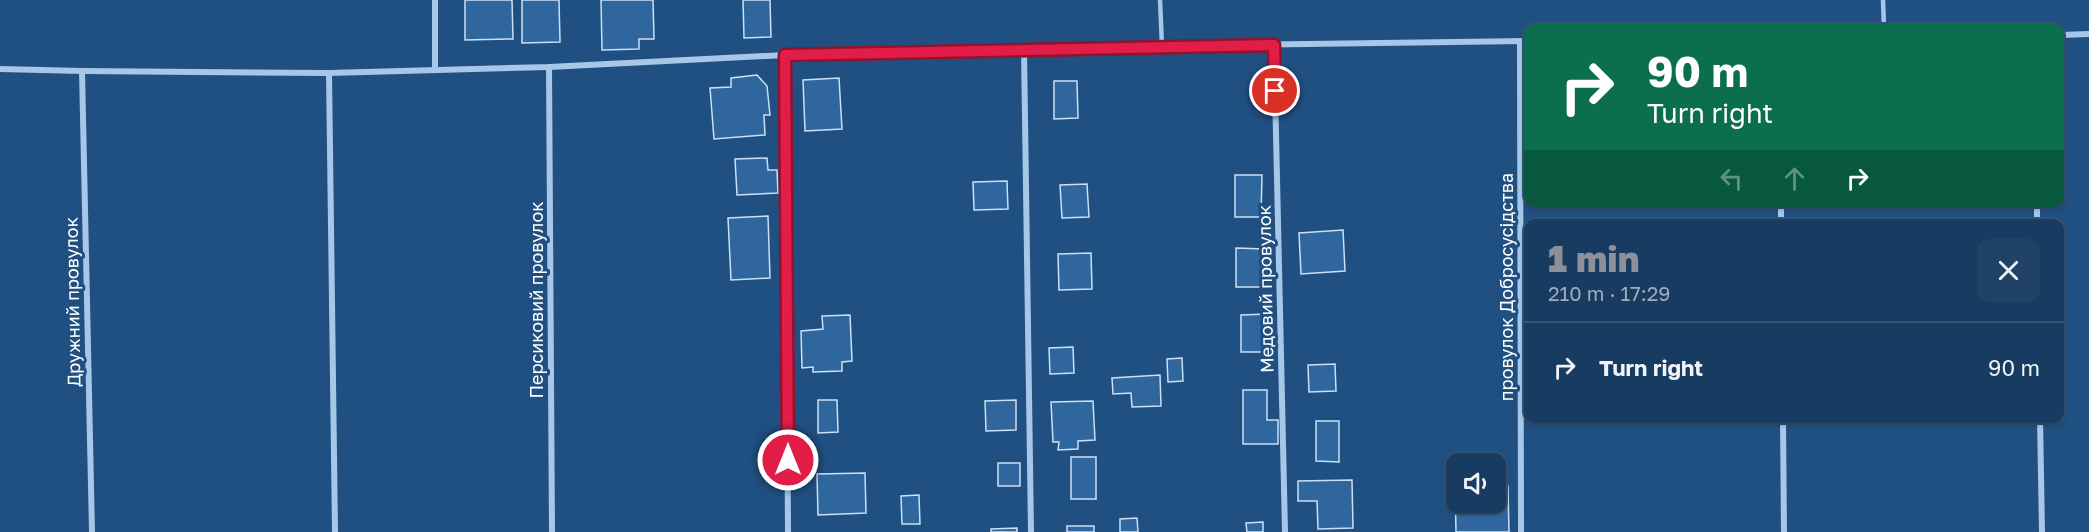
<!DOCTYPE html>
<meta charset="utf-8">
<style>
:root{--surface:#183b61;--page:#214267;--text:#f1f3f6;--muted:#9fadbd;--line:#365576;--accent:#8c9099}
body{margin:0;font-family:"Golos Text",sans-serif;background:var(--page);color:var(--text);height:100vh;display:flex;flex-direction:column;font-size:22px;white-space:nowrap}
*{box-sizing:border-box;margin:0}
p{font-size:20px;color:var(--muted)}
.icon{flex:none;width:33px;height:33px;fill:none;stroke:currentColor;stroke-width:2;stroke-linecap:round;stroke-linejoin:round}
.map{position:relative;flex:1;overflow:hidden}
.details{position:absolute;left:1524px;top:219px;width:540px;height:204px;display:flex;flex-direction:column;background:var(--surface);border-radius:12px;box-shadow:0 2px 4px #0004,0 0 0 2px var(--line)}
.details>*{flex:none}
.hud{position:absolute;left:1524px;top:24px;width:540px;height:183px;border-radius:12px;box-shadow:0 2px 4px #0004,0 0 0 2px var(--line);background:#0b6e4f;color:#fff;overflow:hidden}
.fabs{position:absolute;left:1446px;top:453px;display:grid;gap:12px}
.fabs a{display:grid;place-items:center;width:60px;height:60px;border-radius:12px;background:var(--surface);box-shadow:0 2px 4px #0004,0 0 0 2px var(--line);font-size:30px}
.pin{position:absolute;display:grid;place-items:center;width:51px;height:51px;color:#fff;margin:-26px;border:3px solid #fff;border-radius:50%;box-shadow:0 2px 6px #0007}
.me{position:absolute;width:66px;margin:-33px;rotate:0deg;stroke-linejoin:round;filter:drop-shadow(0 0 4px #0008)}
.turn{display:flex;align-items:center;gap:21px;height:126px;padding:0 24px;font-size:27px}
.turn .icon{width:78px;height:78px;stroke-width:2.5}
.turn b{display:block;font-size:42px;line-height:51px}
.lanes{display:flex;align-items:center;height:57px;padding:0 24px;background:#0003;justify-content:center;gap:30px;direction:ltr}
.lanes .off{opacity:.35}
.round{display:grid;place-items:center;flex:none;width:63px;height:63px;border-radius:12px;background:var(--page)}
.overview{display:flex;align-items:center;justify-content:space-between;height:102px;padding:0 24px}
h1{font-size:36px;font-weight:800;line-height:45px;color:var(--accent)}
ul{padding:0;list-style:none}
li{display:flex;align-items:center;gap:18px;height:90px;padding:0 24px;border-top:2px solid var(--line)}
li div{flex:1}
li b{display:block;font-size:22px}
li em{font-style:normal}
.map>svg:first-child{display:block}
.building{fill:#30669e;stroke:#cae0f6;stroke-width:1.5}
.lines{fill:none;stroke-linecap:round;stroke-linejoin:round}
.lane{stroke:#a6c7e8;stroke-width:4.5}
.street{stroke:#a6c7e8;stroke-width:6}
.route-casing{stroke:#92132f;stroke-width:15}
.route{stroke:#e11d48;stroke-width:10}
.labels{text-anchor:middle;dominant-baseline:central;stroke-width:6;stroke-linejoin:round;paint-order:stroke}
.street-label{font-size:18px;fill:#fff;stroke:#204f81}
</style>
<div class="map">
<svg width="2089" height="532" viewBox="0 0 2089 532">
<rect width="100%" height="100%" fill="#204f81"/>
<!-- building -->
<g class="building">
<path d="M465 0H512L513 39 465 40Z"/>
<path d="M522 0H559L560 42 522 43Z"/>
<path d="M601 0H653L654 39H639V49L602 50Z"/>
<path d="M743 0H770L771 37 744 38Z"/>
<path d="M757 75 767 86 770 115H764L765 135 714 139 710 88 731 87V78Z"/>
<path d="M839 78 842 129 805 131 803 80Z"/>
<path d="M1054 81H1077L1078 118 1054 119Z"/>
<path d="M767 158 768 170H777L778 193 737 195 735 159Z"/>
<path d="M1235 175H1262L1261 217H1235Z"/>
<path d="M1007 181 1008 209 974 210 973 182Z"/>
<path d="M1087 184 1089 217 1062 218 1060 185Z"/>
<path d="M768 216 770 278 731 280 728 218Z"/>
<path d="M1343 230 1345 271 1301 274 1299 233Z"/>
<path d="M1236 248 1265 249 1264 287H1236Z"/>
<path d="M1091 253 1092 289 1059 290 1058 254Z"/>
<path d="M1267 314 1268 352H1241V315Z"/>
<path d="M850 315 852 361 842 362V371L813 372V367L802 368 801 331 823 329 822 316Z"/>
<path d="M1073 347 1074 373 1050 374 1049 348Z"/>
<path d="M1182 358 1183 381 1168 382 1167 359Z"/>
<path d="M1335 364 1336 391 1309 392 1308 365Z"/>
<path d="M1160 375 1161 406 1132 407 1131 393 1113 394 1112 378Z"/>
<path d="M1243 390H1267V420H1278V444H1243Z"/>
<path d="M818 400H837L838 432 818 433Z"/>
<path d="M1016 400V430L986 431 985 401Z"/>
<path d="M1093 401 1095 440 1078 441V449L1058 450 1059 442H1053L1051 402Z"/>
<path d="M1316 421H1339V462L1316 461Z"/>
<rect x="1071" y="457" width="25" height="42"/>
<rect x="998" y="463" width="22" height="23"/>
<path d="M865 473 866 513 818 515 817 474Z"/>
<path d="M1352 480 1353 528 1318 529 1317 501H1298V481Z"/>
<path d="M1455 486 1456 502H1496V486H1508L1509 532H1456Z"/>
<path d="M919 495 920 524H902L901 496Z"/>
<path d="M1137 518 1138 532H1120V519Z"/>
<path d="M1263 522V532H1247L1246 523Z"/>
<rect x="1067" y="526" width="27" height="6"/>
<path d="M1017 528V532H991V529Z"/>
</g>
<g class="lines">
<!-- lane -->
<g class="lane">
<path d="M1160 0 1162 46"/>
<path d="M1883 0 1884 28"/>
</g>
<!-- street -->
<g class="street">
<path d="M435 0V70"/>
<path d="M2060 35 2089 34"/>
<path d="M1520 41 1521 532"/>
<path d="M1274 45 1285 532"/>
<path d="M1024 49 1031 532"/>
<path d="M785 55 788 532"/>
<path d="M549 67 552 532"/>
<path d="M0 69 82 71 329 73 549 67 785 55 1162 46 1528 41"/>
<path d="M82 71 92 532"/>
<path d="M329 73 335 532"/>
<path d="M1781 202V224"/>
<path d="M2037 202V224"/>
<path d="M1783 418 1784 532"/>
<path d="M2040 418 2042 532"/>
</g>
</g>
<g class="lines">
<!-- route casing -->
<g class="route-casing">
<path id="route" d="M788 460 785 55 1274 45 1275 91"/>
</g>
<!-- route -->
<use href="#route" class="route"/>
</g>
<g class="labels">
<!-- street labels -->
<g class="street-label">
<text transform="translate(1506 287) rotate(-90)">провулок Добросусідства</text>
<text transform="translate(1265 289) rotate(-91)">Медовий провулок</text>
<text transform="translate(536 300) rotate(-90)">Персиковий провулок</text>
<text transform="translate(72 302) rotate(-91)">Дружний провулок</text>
</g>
</g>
</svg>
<div class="fabs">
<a><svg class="icon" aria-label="sound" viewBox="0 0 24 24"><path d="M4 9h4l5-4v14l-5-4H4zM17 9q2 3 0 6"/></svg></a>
</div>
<div class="pin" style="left:1275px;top:91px;background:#d93025"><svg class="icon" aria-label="arrive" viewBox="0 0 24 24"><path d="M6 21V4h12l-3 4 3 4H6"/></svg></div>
<svg class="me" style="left:788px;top:460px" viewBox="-20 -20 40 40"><circle r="17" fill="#e11d48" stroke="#fff" stroke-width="3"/><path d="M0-11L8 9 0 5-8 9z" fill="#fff"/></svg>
<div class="hud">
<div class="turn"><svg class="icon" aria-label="right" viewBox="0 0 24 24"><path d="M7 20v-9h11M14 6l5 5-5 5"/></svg><div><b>90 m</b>Turn right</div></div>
<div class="lanes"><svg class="icon off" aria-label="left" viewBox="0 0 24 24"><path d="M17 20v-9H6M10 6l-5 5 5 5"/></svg><svg class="icon off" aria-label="ahead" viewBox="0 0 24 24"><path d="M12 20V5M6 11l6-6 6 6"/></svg><svg class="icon" aria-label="right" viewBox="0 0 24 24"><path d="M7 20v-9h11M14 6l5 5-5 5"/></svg></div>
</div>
<section class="details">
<div class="overview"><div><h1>1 min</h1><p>210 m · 17:29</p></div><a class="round"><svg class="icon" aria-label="close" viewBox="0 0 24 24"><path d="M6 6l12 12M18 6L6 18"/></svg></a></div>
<ul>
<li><svg class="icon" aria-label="right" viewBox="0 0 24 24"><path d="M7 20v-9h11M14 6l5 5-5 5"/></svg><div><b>Turn right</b></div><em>90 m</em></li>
</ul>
</section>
</div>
